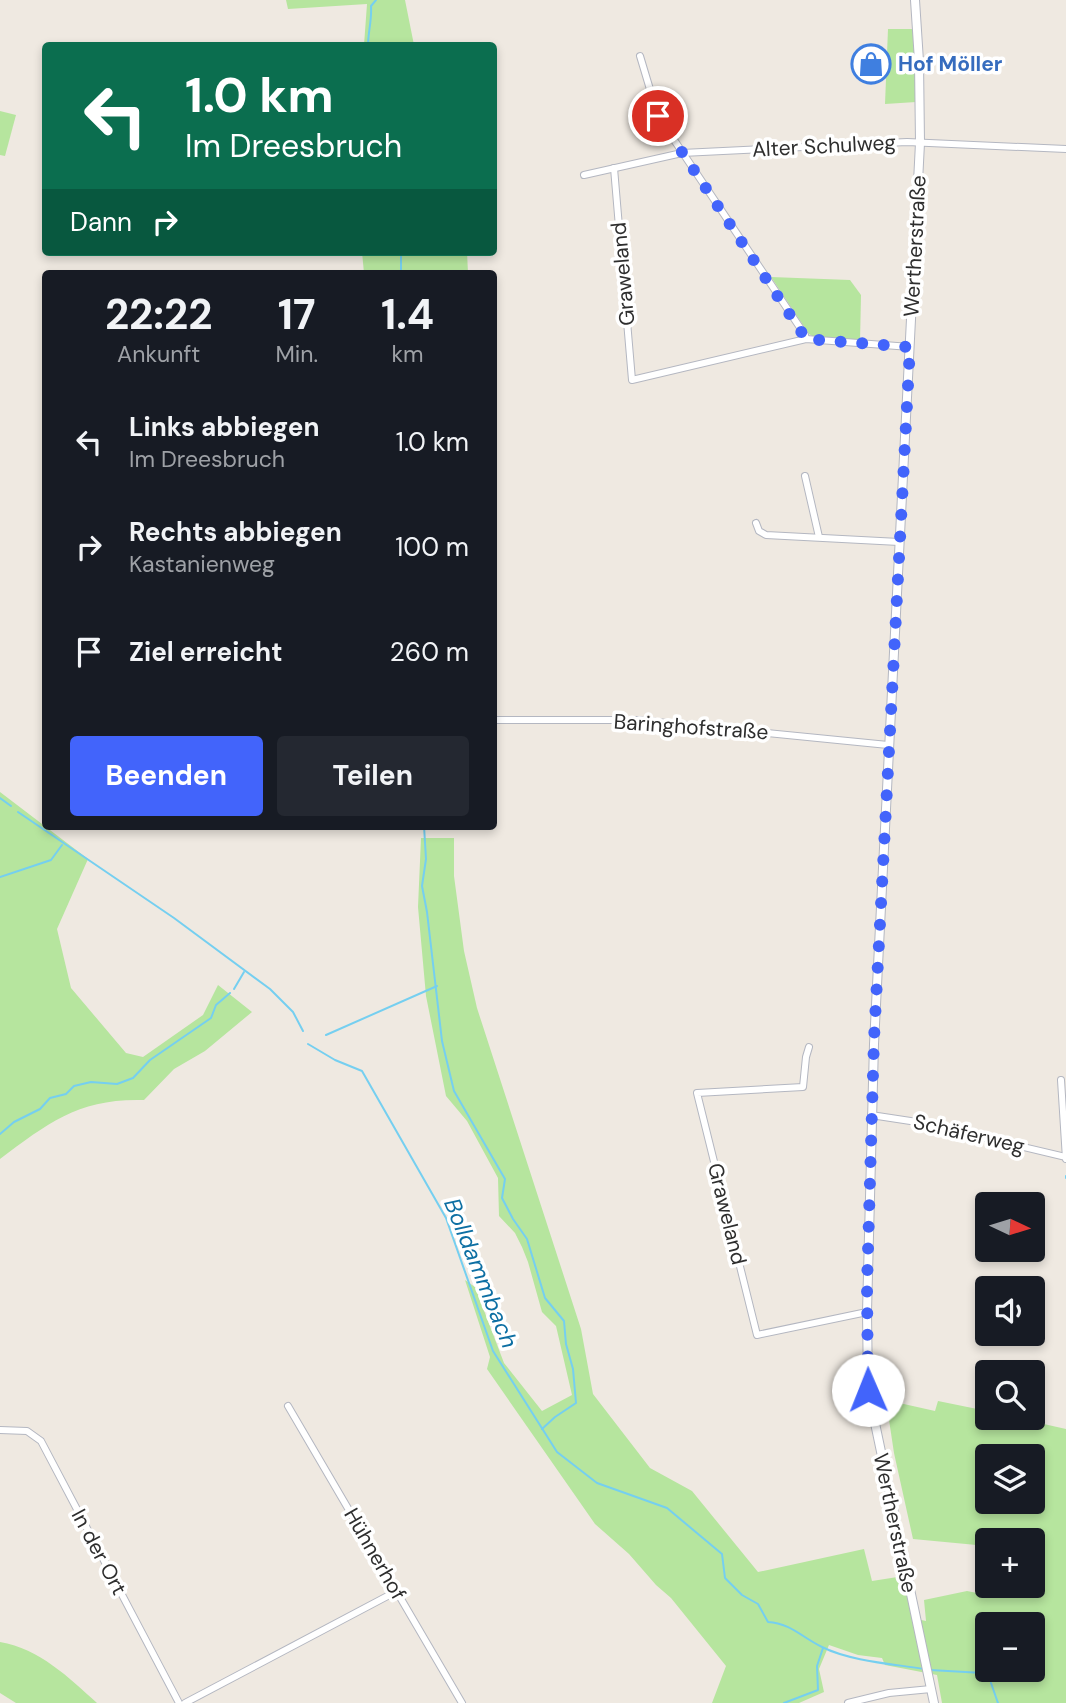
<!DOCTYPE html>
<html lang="de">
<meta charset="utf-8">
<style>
:root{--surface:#171b24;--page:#242831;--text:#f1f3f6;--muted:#9ea1a6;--accent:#4264fb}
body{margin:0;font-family:"DM Sans",sans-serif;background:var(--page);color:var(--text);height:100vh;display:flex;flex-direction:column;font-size:26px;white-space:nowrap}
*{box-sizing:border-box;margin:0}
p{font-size:23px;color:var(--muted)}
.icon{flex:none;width:38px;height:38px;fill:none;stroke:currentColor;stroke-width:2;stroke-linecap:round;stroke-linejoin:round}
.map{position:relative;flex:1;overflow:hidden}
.side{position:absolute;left:42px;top:270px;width:455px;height:560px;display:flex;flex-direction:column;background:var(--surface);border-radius:7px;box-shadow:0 4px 10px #0003}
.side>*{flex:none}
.top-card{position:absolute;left:42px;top:42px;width:455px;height:214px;border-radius:7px;box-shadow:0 4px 10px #0003;background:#0b6e4f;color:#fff;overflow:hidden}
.needle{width:46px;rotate:94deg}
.tools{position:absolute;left:975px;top:1192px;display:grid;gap:14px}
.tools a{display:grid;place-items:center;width:70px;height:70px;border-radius:7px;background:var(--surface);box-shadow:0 4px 10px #0003;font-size:35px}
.pin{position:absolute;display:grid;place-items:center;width:60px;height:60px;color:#fff;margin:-30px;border:4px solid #fff;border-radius:50%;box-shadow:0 2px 7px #0007}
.me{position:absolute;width:77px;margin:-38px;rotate:359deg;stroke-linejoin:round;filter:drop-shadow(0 0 5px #0008)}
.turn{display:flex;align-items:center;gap:24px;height:147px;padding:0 28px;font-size:32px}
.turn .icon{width:91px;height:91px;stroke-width:2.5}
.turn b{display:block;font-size:49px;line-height:60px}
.then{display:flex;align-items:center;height:66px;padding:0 28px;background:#0003;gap:14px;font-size:26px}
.eta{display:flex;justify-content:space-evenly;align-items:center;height:119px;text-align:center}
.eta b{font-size:42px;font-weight:700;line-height:49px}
.primary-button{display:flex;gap:14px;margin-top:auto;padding:14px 28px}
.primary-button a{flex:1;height:80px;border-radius:7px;background:var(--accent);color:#fff;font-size:28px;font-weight:700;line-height:80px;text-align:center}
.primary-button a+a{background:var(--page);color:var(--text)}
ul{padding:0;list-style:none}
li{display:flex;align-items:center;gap:21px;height:105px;padding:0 28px}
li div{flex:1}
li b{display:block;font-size:26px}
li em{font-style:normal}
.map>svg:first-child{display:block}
.green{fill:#b6e59e;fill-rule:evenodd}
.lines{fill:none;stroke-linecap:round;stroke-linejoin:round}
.stream{stroke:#75cff0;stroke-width:2}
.minor-casing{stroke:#b4b7c1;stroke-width:8}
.secondary-casing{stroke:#b4b7c1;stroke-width:10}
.minor{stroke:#fff;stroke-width:6}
.secondary{stroke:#fff;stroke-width:8}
.route{stroke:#4264fb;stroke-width:12;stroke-dasharray:0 21.6}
.labels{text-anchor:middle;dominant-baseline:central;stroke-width:7;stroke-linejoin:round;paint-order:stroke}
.shop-label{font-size:21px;font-weight:bold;fill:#366cbe;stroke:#fff;text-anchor:start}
.street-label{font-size:21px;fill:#2e2e2e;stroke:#fff}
.water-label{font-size:23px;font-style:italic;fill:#0d6fa3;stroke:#fff}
</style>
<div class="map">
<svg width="1066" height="1703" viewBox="0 0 1066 1703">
<rect width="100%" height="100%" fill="#efe9e1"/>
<!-- green -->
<g class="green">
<path d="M286 0H405L414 45H364L367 4 288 9Z"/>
<path d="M888 29H914L916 102 885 104Z"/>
<path d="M0 111 16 115 5 156 0 155Z"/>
<path d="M362 252H467L468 273H364Z"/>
<path d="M771 277 850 280 861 295 860 342 814 337 809 334Z"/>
<path d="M0 792 88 859 57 929 71 988 126 1053 143 1057 203 1015 218 985 252 1012 205 1051 174 1069 144 1100C80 1098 49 1122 0 1159Z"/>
<path d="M421 838H454V876L464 951 477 1008 581 1329 593 1394 650 1468 692 1491 758 1572 864 1549 872 1581 904 1576 912 1618 926 1621 924 1600 967 1591 992 1596V1586H1032V1540H987V1546L913 1539 894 1453 886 1400 935 1411 938 1401 987 1411V1418H1017L1066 1429V1703H942L937 1675 885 1665 882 1658 858 1655 829 1645 819 1669 824 1692 799 1703H712L726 1666 671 1598 656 1585 629 1554 595 1524 487 1369 490 1357 465 1280 475 1287 504 1363 542 1411 572 1395 556 1326 542 1312 528 1262 522 1247 515 1233 499 1216 498 1178 467 1121 446 1096 426 996 418 907ZM987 1456H1032V1502H987ZM987 1624H1032V1670H987Z"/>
<path d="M0 1642C40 1649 68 1677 97 1703H16L0 1693Z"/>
</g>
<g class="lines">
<!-- stream -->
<g class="stream">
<path d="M368 46C368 31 372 21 371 6L376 0"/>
<path d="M401 273V252"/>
<path d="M0 798 11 806"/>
<path d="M18 812 174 918 270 989 293 1012 303 1031"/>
<path d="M424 826 426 859 422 886 427 912 442 1041 454 1091 505 1179 502 1198 513 1219 527 1239 545 1298 564 1321 566 1344 573 1369 576 1403 555 1417 542 1429"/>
<path d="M0 877 51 860 62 845"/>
<path d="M234 989 244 972"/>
<path d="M326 1035 437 986"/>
<path d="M308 1044 335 1060 362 1071 446 1218 493 1351 557 1452 597 1483 667 1508 722 1554 725 1578 742 1595 758 1604 768 1622C790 1623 803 1638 822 1647 850 1661 893 1664 924 1669"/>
<path d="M0 1134 14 1122 40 1109 50 1098 66 1094 74 1086 91 1082 117 1084 133 1078 150 1060 211 1018 216 1005 230 993"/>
<path d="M1066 1176V1178"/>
<path d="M930 1670 983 1673 990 1677 991 1680"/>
<path d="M991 1683 998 1703"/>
<path d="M784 1703 818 1690 817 1666 823 1648"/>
</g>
<!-- minor casing -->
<g class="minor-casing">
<g id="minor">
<path d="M640 56 658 116 805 335 806 339"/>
<path d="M614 168 632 380 806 339 910 347"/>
<path d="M584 175 682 153 907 142 1066 149"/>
<path d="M805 476 819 537"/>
<path d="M756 523 759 531 766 535 899 542"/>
<path d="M494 720H637L888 745"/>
<path d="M809 1047 806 1057 803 1087 697 1093 757 1335 867 1312"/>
<path d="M1061 1080 1066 1159"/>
<path d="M871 1115 917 1122 1066 1157"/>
<path d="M288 1406 462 1703"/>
<path d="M0 1430 27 1431 41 1441 179 1703"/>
<path d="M185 1703 397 1591"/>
<path d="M848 1703 889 1693 931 1689"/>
</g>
</g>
<!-- secondary casing -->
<g class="secondary-casing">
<path id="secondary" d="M915 0 919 61 920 143 874 1044 867 1312 868 1390 934 1703"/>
</g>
<!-- minor -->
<use href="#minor" class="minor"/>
<!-- secondary -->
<use href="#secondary" class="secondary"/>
</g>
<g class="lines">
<!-- route -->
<path class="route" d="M658 116 806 339 910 347 874 1039 867 1286 868 1390"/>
</g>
<!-- icons -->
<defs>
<g id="shop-ring" transform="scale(2.0125)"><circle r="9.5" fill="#fff" stroke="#3f7fe0" stroke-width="1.5"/><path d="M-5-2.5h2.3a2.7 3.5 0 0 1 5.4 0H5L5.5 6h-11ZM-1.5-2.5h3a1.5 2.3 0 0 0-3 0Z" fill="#3f7fe0"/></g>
</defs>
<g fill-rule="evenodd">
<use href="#shop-ring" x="871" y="64"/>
</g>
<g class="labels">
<!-- shop labels -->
<g class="shop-label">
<text x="898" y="64">Hof Möller</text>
</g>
<!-- street labels -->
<g class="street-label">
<text transform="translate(824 146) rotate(-3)">Alter Schulweg</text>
<text transform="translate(915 246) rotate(-87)">Wertherstraße</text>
<text transform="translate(623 274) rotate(-95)">Graweland</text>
<text transform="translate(691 727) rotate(4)">Baringhofstraße</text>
<text transform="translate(969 1134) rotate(13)">Schäferweg</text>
<text transform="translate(727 1214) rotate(76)">Graweland</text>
<text transform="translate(895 1523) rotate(78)">Wertherstraße</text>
<text transform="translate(99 1552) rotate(62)">In der Ort</text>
<text transform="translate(375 1554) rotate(60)">Hühnerhof</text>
</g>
<!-- water labels -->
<g class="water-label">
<text transform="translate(481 1273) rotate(68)">Bolldammbach</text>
</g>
</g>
</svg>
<div class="tools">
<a><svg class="needle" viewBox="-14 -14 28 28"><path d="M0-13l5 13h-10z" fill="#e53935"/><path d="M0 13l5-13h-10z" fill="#9ea1a6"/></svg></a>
<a><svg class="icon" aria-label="sound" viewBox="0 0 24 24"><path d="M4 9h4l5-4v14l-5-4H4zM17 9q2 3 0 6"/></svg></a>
<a><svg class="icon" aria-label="search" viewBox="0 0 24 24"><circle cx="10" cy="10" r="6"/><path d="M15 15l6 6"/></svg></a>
<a><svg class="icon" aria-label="layers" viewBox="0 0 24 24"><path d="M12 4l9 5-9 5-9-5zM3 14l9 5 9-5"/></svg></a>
<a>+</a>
<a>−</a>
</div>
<div class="pin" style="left:658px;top:116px;background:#d93025"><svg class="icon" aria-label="arrive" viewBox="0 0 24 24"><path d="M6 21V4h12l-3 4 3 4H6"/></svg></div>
<svg class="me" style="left:868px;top:1390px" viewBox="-20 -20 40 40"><circle r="19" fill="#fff"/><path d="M0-13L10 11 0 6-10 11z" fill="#4264fb"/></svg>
<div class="top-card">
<div class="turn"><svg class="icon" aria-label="left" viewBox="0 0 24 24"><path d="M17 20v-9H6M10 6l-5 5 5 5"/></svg><div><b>1.0 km</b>Im Dreesbruch</div></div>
<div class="then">Dann<svg class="icon" aria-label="right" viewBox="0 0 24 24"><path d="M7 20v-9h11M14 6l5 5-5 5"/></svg></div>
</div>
<section class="side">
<div class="eta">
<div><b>22:22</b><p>Ankunft</p></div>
<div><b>17</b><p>Min.</p></div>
<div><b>1.4</b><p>km</p></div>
</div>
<ul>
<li><svg class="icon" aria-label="left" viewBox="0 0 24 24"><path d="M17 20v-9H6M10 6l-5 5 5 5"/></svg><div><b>Links abbiegen</b><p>Im Dreesbruch</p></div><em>1.0 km</em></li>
<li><svg class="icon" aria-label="right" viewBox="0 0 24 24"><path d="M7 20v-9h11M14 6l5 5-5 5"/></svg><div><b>Rechts abbiegen</b><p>Kastanienweg</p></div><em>100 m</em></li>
<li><svg class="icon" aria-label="arrive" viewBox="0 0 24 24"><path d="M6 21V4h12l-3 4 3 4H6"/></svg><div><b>Ziel erreicht</b></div><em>260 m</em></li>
</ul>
<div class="primary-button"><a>Beenden</a><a>Teilen</a></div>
</section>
</div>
